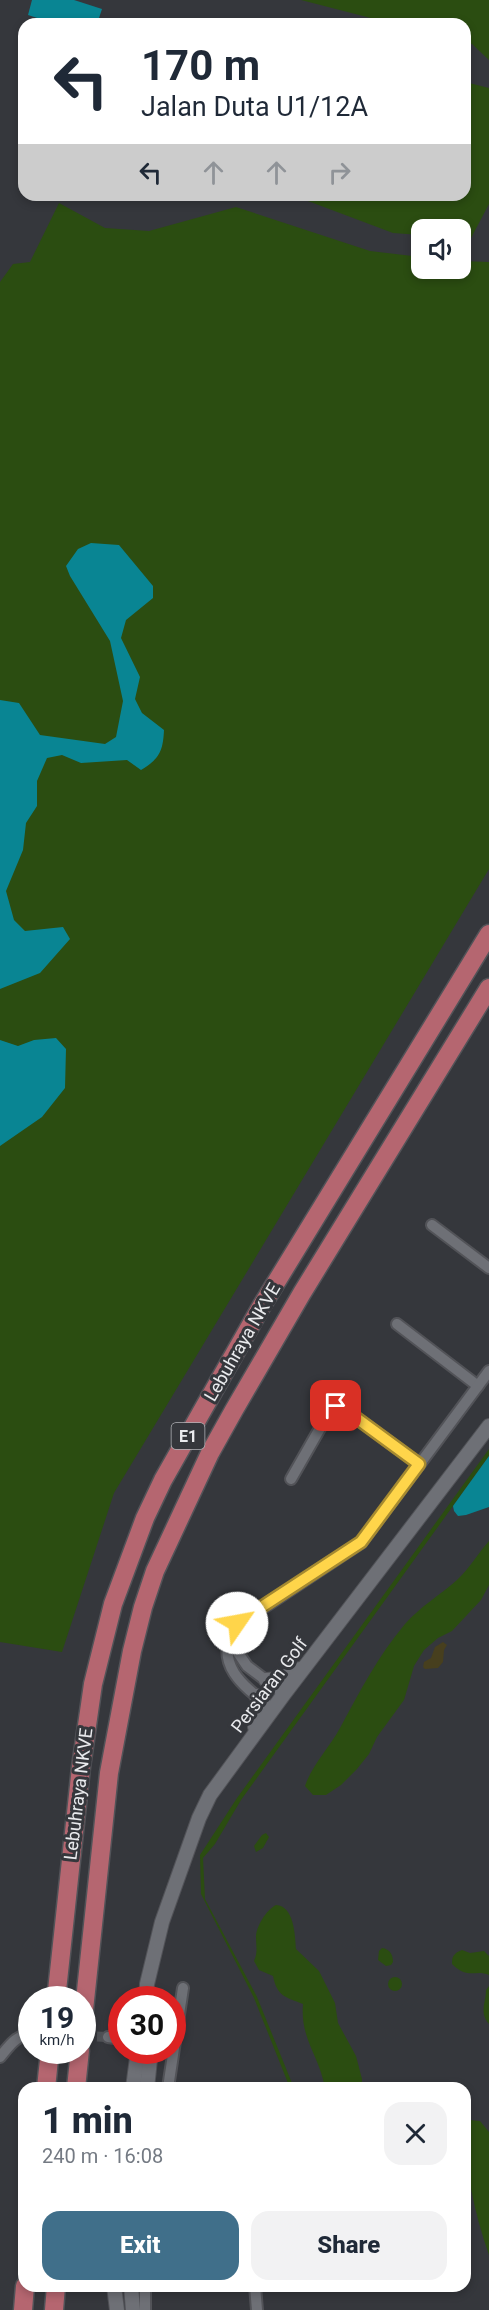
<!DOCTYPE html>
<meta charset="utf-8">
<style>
:root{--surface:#fff;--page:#f2f2f3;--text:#1f2937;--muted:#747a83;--accent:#406f8a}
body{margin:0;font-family:Roboto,sans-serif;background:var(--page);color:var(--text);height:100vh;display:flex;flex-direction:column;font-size:22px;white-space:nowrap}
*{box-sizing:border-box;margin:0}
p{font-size:20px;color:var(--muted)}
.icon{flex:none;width:33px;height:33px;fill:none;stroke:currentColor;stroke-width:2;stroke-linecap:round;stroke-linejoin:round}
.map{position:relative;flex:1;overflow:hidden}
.details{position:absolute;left:18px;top:2082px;width:453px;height:210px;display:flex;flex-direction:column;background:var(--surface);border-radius:18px;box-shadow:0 3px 9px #0003}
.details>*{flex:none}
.guide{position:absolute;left:18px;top:18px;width:453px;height:183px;border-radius:18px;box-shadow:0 3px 9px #0003;background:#fff;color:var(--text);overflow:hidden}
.buttons{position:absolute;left:411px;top:219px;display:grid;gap:12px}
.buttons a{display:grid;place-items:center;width:60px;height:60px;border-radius:12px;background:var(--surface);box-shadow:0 3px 9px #0003;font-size:30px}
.speed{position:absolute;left:18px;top:1986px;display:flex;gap:12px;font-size:30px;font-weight:700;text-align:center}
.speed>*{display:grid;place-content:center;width:78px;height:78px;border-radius:50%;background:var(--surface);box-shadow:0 3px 9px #0003;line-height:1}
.speed small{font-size:15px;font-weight:400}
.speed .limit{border:9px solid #d22;background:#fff;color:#111}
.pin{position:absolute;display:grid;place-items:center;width:51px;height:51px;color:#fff;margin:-26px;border-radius:12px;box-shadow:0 3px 9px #0006}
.me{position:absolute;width:66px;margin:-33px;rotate:57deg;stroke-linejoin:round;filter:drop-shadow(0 0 4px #0008)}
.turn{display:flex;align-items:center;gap:21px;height:126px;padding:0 24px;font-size:27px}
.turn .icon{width:78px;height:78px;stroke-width:2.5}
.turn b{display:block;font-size:42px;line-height:51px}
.lanes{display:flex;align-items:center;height:57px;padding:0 24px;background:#0003;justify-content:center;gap:30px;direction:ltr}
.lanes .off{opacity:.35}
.round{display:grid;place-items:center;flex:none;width:63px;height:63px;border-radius:18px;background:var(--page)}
.head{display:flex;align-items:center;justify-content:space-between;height:102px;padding:0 24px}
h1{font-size:36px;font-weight:800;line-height:45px}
.button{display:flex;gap:12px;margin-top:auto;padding:12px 24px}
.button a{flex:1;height:69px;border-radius:18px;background:var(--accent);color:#fff;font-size:24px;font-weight:800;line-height:69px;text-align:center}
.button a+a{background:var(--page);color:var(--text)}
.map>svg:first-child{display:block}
.green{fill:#2b4d11}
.sand{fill:#473f1e}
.water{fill:#098593}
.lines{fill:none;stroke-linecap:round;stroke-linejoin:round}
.street-tunnel{stroke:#505257;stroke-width:10;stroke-dasharray:10 5;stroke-linecap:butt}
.street-casing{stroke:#525358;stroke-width:14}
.secondary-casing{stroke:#525358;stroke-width:16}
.highway-casing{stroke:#525358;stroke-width:21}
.street{stroke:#6e7076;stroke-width:10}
.secondary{stroke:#6e7076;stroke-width:14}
.highway{stroke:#b56670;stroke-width:18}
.route-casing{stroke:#a68a30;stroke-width:15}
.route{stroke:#ffd54a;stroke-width:10}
.labels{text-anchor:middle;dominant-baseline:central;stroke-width:6;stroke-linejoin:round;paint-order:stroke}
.shield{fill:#35373c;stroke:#b3b4b8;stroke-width:1.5}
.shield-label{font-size:16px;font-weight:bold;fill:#e9eaed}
.street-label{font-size:18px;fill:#e9eaed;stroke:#35373c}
</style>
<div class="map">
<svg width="489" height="2310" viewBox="0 0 489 2310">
<rect width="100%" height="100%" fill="#35373c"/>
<!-- green -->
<g class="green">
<path d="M301 0H489V60L472 44 465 42V24H394Z"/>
<path d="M465 82 489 88V204L470 240 461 239 460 230H422L421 235 393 233 292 195H465Z"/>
<path d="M59 203 105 228 149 231 236 207 370 251 421 257 422 268H460L461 261 489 262V869L114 1493 62 1652 0 1642V282L13 264 30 262Z"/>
<path d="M489 1449V1456L241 1800 215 1844 203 1858 205 1899 257 1997 294 2088H290L254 1998 201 1894 200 1855 237 1798Z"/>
<path d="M489 1541V1585L481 1600 452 1631 438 1638 424 1650 414 1666 404 1700 377 1737 369 1754 357 1769 341 1785 326 1795H313L305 1786C312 1765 329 1748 340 1728 360 1691 378 1656 405 1624 421 1606 440 1595 457 1580 470 1568 478 1553 489 1541Z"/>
<path d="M266 1833 269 1837 263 1848 256 1852 254 1846 262 1835Z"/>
<path d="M276 1905C294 1906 295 1934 296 1949L319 1971 335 2003 338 2023 356 2056 362 2079V2088H325C319 2055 300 2039 303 2004 285 1997 277 1996 273 1976L259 1970 254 1961C258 1951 256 1948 256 1937 256 1927 266 1910 276 1905Z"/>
<path d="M382 1948C390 1949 393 1955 393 1962L391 1965 386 1966 378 1960 379 1951Z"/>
<path d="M462 1950 470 1953 484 1951 489 1956V1975C476 1969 468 1980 452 1964 452 1956 454 1953 462 1950Z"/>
<circle cx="395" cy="1984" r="7"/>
<path d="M489 1986V2024C479 2012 486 2003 486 1990Z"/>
<path d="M469 2120 480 2121 489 2132V2255C474 2212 465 2170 465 2124Z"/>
</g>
<!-- sand -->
<path class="sand" d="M443 1642 447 1645 444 1650 443 1662 438 1668 425 1669 423 1667 424 1662 431 1658 435 1647Z"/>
<!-- water -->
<g class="water">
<path d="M32 0H74L102 9 97 24H56L28 15Z"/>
<path d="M91 543 119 545 153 586V598L126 620 121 638 140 677 135 699 142 713 164 730C163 752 159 759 141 770L127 760 81 763 62 755 47 758 37 781V806L26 823 23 850 6 891 14 920 25 931 63 927 70 939 40 973 0 989V700L19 703 40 735 105 744 116 737 123 701 110 641 70 576 66 566 78 549Z"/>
<path d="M56 1038 66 1049 65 1088 42 1117 0 1146V1040L18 1046 34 1040Z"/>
<path d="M489 1456V1507L466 1515 458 1516 454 1511 453 1506Z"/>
</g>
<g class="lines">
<!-- street-tunnel -->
<path class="street-tunnel" d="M82 2036 108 2037"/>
<!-- street casing -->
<g class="street-casing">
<g id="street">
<path d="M432 1225 489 1268"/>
<path d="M397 1324 478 1386"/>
<path d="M291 1479 331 1409 336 1406H340L419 1464"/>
<path d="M228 1638 247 1666 284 1694"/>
<path d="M273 1709C246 1688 214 1667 233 1628L361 1543 489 1371"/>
<path d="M108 2037 122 2039"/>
<path d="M0 2057C10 2045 15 2036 31 2034"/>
<path d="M168 2088 183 1988"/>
<path d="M145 2286V2310"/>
<path d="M255 2286 257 2310"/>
</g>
</g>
<!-- secondary casing -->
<g class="secondary-casing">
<g id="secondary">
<path d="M266 1680 281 1679 300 1669"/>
<path d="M255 1727 260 1712 257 1696"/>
<path d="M146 2000 147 1984 162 1922 199 1818 210 1795 284 1694 489 1426"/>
<path d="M133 2088 138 2050"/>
<path d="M147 2088 151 2050"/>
<path d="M114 2286 117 2310"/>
<path d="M131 2286 133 2310"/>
</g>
</g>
<!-- highway casing -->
<g class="highway-casing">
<g id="highway">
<path d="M56 2000 81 1767 93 1684 113 1604 145 1518 163 1480 261 1307 489 934"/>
<path d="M82 2029 109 1773 132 1651 143 1607 155 1571 210 1453 234 1410 302 1293 489 988"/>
<path d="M46 2088 50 2050"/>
<path d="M76 2088 80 2050"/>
<path d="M23 2310 25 2286"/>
<path d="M54 2310 56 2286"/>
</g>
</g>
<!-- street -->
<use href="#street" class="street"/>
<!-- secondary -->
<use href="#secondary" class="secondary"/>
<!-- highway -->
<use href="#highway" class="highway"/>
</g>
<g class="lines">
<!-- route casing -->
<g class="route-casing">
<path id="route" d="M237 1623 361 1542 419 1464 340 1406H336"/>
</g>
<!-- route -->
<use href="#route" class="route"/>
</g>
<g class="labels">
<!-- shield labels -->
<rect class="shield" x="171.5" y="1423" width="33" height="26" rx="4.5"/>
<g class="shield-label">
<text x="188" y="1436">E1</text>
</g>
<!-- street labels -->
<g class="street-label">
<text transform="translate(242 1342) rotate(-60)">Lebuhraya NKVE</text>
<text transform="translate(269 1685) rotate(-53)">Persiaran Golf</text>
<text transform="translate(78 1794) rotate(-83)">Lebuhraya NKVE</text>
</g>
</g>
</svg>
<div class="buttons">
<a><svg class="icon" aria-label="sound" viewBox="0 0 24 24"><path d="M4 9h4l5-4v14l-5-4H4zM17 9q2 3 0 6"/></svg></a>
</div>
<div class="speed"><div>19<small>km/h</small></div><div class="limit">30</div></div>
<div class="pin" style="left:336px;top:1406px;background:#d93025"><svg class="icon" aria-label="arrive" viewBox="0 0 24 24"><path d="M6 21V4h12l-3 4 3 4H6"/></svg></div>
<svg class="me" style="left:237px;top:1623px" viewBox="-20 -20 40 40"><circle r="19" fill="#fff"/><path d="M0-13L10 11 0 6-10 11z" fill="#ffd54a"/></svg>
<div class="guide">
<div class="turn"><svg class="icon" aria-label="left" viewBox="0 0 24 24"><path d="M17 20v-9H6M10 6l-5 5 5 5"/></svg><div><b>170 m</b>Jalan Duta U1/12A</div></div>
<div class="lanes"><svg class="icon" aria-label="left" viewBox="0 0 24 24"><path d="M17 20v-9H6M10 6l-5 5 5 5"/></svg><svg class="icon off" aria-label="ahead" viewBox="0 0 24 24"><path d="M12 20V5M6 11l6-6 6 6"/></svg><svg class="icon off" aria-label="ahead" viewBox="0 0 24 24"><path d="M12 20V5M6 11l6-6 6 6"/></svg><svg class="icon off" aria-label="right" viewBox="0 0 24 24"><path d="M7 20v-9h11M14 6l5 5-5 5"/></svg></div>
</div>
<section class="details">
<div class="head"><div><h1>1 min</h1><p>240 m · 16:08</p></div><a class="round"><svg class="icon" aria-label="close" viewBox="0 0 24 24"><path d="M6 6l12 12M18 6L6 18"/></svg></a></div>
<div class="button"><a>Exit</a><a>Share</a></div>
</section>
</div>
